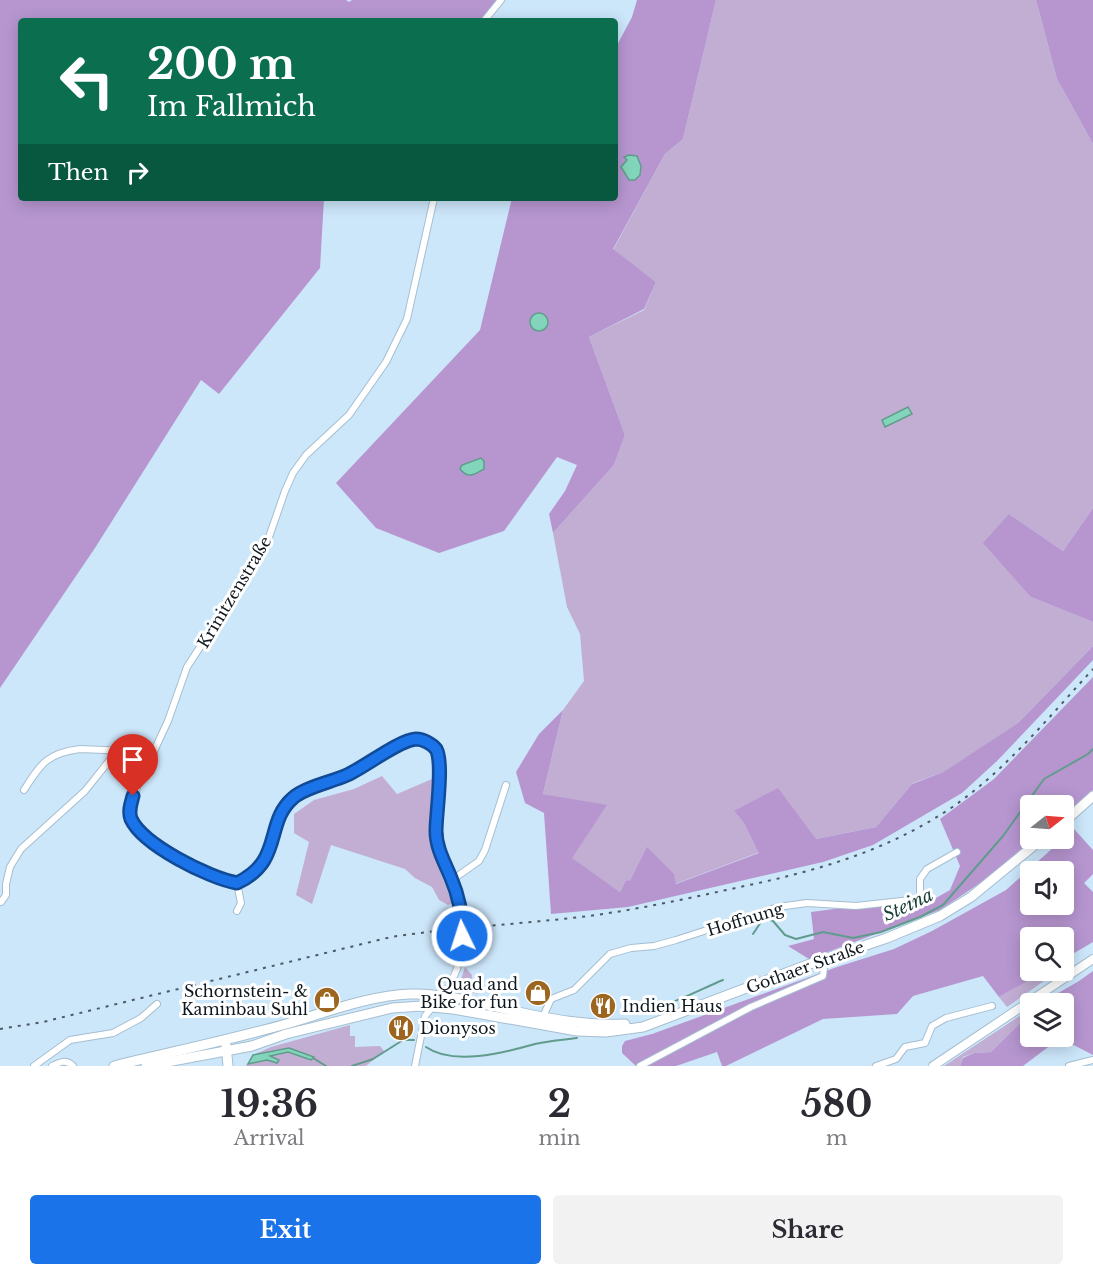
<!DOCTYPE html>
<meta charset="utf-8">
<style>
:root{--surface:#fff;--page:#f2f2f3;--text:#2b2b33;--muted:#7c7c81;--accent:#1a73e8}
body{margin:0;font-family:"Libre Baskerville",serif;background:var(--page);color:var(--text);height:100vh;display:flex;flex-direction:column;font-size:22px;white-space:nowrap}
*{box-sizing:border-box;margin:0}
p{font-size:20px;color:var(--muted)}
.icon{flex:none;width:33px;height:33px;fill:none;stroke:currentColor;stroke-width:2;stroke-linecap:round;stroke-linejoin:round}
.map{position:relative;height:1066px;overflow:hidden}
.drawer{display:flex;flex-direction:column;background:var(--surface);flex:1}
.drawer>*{flex:none}
.banner{position:absolute;left:18px;top:18px;width:600px;height:183px;border-radius:6px;box-shadow:0 3px 15px #0003;background:#0b6e4f;color:#fff;overflow:hidden}
.needle{width:39px;rotate:73deg}
.controls{position:absolute;left:1020px;top:795px;display:grid;gap:12px}
.controls a{display:grid;place-items:center;width:54px;height:54px;border-radius:6px;background:var(--surface);box-shadow:0 3px 15px #0003;font-size:30px}
.pin{position:absolute;display:grid;place-items:center;width:51px;height:51px;color:#fff;margin:-62px -26px;border-radius:50% 50% 50% 0;rotate:-45deg;box-shadow:0 0 6px #0007}
.pin .icon{rotate:45deg}
.me{position:absolute;width:66px;margin:-33px;rotate:356deg;stroke-linejoin:round;filter:drop-shadow(0 0 4px #0008)}
.turn{display:flex;align-items:center;gap:21px;height:126px;padding:0 30px;font-size:27px}
.turn .icon{width:78px;height:78px;stroke-width:2.5}
.turn b{display:block;font-size:42px;line-height:51px}
.then{display:flex;align-items:center;height:57px;padding:0 30px;background:#0003;gap:12px;font-size:22px}
.eta{display:flex;justify-content:space-evenly;align-items:center;height:102px;text-align:center}
.eta b{font-size:36px;font-weight:700;line-height:42px}
.cta{display:flex;gap:12px;margin-top:auto;padding:12px 30px}
.cta a{flex:1;height:69px;border-radius:6px;background:var(--accent);color:#fff;font-size:24px;font-weight:700;line-height:69px;text-align:center}
.cta a+a{background:var(--page);color:var(--text)}
.map>svg:first-child{display:block}
.green{fill:#c2aed3}
.forest{fill:#b796d0;fill-rule:evenodd}
.water{fill:#82d5bb;stroke:#609c8c;stroke-width:1.5}
.lines{fill:none;stroke-linecap:round;stroke-linejoin:round}
.stream{stroke:#609c8c;stroke-width:2}
.minor-casing{stroke:#a5bed1;stroke-width:8}
.tertiary-casing{stroke:#a5bed1;stroke-width:10}
.secondary-casing{stroke:#a5bed1;stroke-width:11}
.minor{stroke:#fff;stroke-width:6}
.tertiary{stroke:#fff;stroke-width:8}
.secondary{stroke:#fff;stroke-width:9}
.rail{stroke:#4c5a65;stroke-width:2;stroke-dasharray:3 6;stroke-linecap:butt}
.route-casing{stroke:#114b97;stroke-width:15}
.route{stroke:#1a73e8;stroke-width:10}
.labels{text-anchor:middle;dominant-baseline:central;stroke-width:6;stroke-linejoin:round;paint-order:stroke}
.street-label{font-size:16px;fill:#0f181f;stroke:#fff}
.poi-label{font-size:16px;fill:#0f181f;stroke:#fff;text-anchor:end}
.water-label{font-size:18px;font-style:italic;fill:#173e33;stroke:#fff}
</style>
<div class="map">
<svg width="1093" height="1066" viewBox="0 0 1093 1066">
<rect width="100%" height="100%" fill="#cce6fa"/>
<!-- green -->
<g class="green">
<path d="M716 0H1036L1057 79 1093 144V508L1063 551 1009 514 1031 597 1093 622V646L1019 722 943 772 913 783 876 827 816 839 734 811 744 823 760 852 675 884 630 882 626 880 620 892 571 858 606 806 543 794 563 710 584 681 580 634 567 607 553 533 614 465 625 435 589 337 644 310 656 282 613 250 665 154 683 139Z"/>
<path d="M382 776 397 794 432 779 430 836 435 858 452 903 448 905 439 900 432 887 415 878 405 869 331 845 312 904 296 895 309 842 294 833V814L314 800 354 789Z"/>
<path d="M465 967 472 975 471 982 478 994 463 990 459 986Z"/>
<path d="M1045 970 1058 971 1007 1007 999 997Z"/>
<path d="M1030 1009V1013L991 1052 974 1053 963 1057 960 1066H944Z"/>
<path d="M350 1025V1036H355V1047L380 1046 384 1051 366 1066H246L253 1055 271 1047Z"/>
</g>
<!-- forest -->
<g class="forest">
<path d="M0 0H346L349 2 352 0H497L479 21H21V198H324L320 268 219 394 201 380 95 548 0 688Z"/>
<path d="M637 0H716L683 139 665 154 613 249 656 282 644 309 589 337 625 435 614 465 553 533 549 514 565 491 577 465 557 457 504 531 439 553 376 528 336 483 480 330 512 198H615V49L632 17Z"/>
<path d="M1036 0H1093V144L1057 79Z"/>
<path d="M1093 508V622L1031 597 983 543 1009 514 1063 551Z"/>
<path d="M1093 646V660L997 761 962 793 873 845 823 862 628 907 551 914 544 813 525 803 516 772 539 734 563 710 543 794 607 805 572 858 620 892 626 880 630 881 647 847 674 874 676 884 759 853 744 823 734 811 778 788 816 839 876 827 912 784 943 772 1019 722Z"/>
<path d="M1093 677V790L1064 815V806H1030V838L1035 839 995 873 940 910 809 959 788 946 814 939 811 912 911 899 922 906 950 890 960 866 940 819 994 779Z"/>
<path d="M1074 829 1093 850V874L1084 883 1093 892V942L1064 959V938H1030V970L1045 971 999 997 983 976 913 996 897 1014 823 1019 726 1066H722L717 1052 676 1066H636L622 1053V1046L625 1041 652 1034 837 967 894 949 932 931 1006 890ZM1030 872H1064V904H1030Z"/>
<path d="M1093 971V1055L1060 1038 1023 1066H960L963 1058 974 1053 991 1052 1030 1013V1036H1064V1004L1041 1003 1079 981Z"/>
</g>
<!-- water -->
<g class="water">
<path d="M629 155 637 156 641 166 640 175 635 180H629L621 167 627 160 624 157Z"/>
<circle cx="539" cy="322" r="9"/>
<path d="M908 407 912 414 885 427 882 420Z"/>
<path d="M481 458 484 461V469C474 475 468 479 460 469L462 465Z"/>
<path d="M289 1048 314 1057 311 1060 288 1052 270 1056 279 1060 277 1063 267 1060 248 1064 253 1055Z"/>
</g>
<g class="lines">
<!-- stream -->
<g class="stream">
<path d="M753 934 761 922 767 919 773 921 785 935 796 939 823 932 853 938 881 932 920 917 943 905 1003 836 1044 779 1088 754 1093 749"/>
<path d="M624 1014C655 1014 694 992 723 980"/>
<path d="M426 1047C453 1066 503 1053 535 1044 548 1041 563 1040 577 1038"/>
<path d="M313 1058 326 1066"/>
<path d="M352 1066 373 1059 403 1040H414"/>
</g>
<!-- minor casing -->
<g class="minor-casing">
<g id="minor">
<path d="M484 21 501 0"/>
<path d="M24 790C41 763 48 753 80 749L154 752"/>
<path d="M452 880 479 861 485 850 506 785"/>
<path d="M237 883C210 878 143 845 131 819 128 811 131 804 133 796L168 721 187 667 253 566 269 537 285 491 293 473 306 455 349 415 386 362 407 319 434 198"/>
<path d="M237 883 255 871 267 856 284 810 293 798 348 775 403 743 416 739 427 742 436 750 439 768 436 833 439 850 457 897 463 924 457 969 449 987 425 1016 415 1066"/>
<path d="M237 883 241 903 237 911"/>
<path d="M1 902 6 895V884L10 867 21 849 85 791 117 751"/>
<path d="M542 1019 551 999 574 990 610 954 631 948 654 946 676 940 778 907 807 903 856 906 920 899V879L927 869 957 852"/>
<path d="M34 1066 70 1040 113 1033 141 1018 157 1004"/>
<path d="M52 1066C60 1062 66 1059 73 1066"/>
<path d="M640 1066 751 1007 823 976 825 959"/>
<path d="M876 1066 896 1059 905 1047 925 1043 932 1026 946 1018 992 1006"/>
<path d="M1069 1066 1093 1060"/>
</g>
</g>
<!-- tertiary casing -->
<g class="tertiary-casing">
<path id="tertiary" d="M933 1066 1093 959"/>
</g>
<!-- secondary casing -->
<g class="secondary-casing">
<g id="secondary">
<path d="M1064 822 1093 796"/>
<path d="M226 1045 228 1066"/>
<path d="M114 1066C171 1052 229 1040 286 1024 324 1013 371 995 410 994 446 993 478 1003 513 1011 551 1019 587 1026 625 1024"/>
<path d="M146 1066 252 1046 286 1034 392 1008 422 1006 453 1009 577 1031 606 1032 643 1027 810 964 887 938 940 916 971 897 1043 838"/>
</g>
</g>
<!-- minor -->
<use href="#minor" class="minor"/>
<!-- tertiary -->
<use href="#tertiary" class="tertiary"/>
<!-- secondary -->
<use href="#secondary" class="secondary"/>
<!-- rail -->
<path class="rail" d="M0 1029 43 1022 391 937C457 927 523 924 589 916 640 909 690 898 740 887 816 871 885 852 951 808 1005 771 1049 717 1093 669"/>
</g>
<g class="lines">
<!-- route casing -->
<g class="route-casing">
<path id="route" d="M133 796C131 804 128 811 131 819 143 845 209 878 237 883 284 861 264 823 293 798 305 787 332 782 347 775 365 767 399 740 416 739 423 739 432 744 436 749 444 763 436 813 436 831 436 848 445 863 451 878 459 897 463 917 462 936"/>
</g>
<!-- route -->
<use href="#route" class="route"/>
</g>
<!-- icons -->
<defs>
<g id="shop-disc" transform="scale(1.35)"><circle r="9.5" fill="#9c6620" stroke="#fff"/><path d="M-5-2.5h2.3a2.7 3.5 0 0 1 5.4 0H5L5.5 6h-11ZM-1.5-2.5h3a1.5 2.3 0 0 0-3 0Z" fill="#fff"/></g>
<g id="restaurant-disc" transform="scale(1.35)"><circle r="9.5" fill="#9c6620" stroke="#fff"/><path d="M-5-6h1v4h1v-4h1v4h1v-4h1v5L-1.5 .5V6h-2V.5L-5-1ZM5-6V6H3V1.5H1.5Q1.5-4 5-6Z" fill="#fff"/></g>
</defs>
<g fill-rule="evenodd">
<use href="#shop-disc" x="538" y="993"/>
<use href="#shop-disc" x="327" y="1000"/>
<use href="#restaurant-disc" x="603" y="1006"/>
<use href="#restaurant-disc" x="401" y="1028"/>
</g>
<g class="labels">
<!-- street labels -->
<g class="street-label">
<text transform="translate(234 592) rotate(-59)">Krinitzenstraße</text>
<text transform="translate(745 919) rotate(-17)">Hoffnung</text>
<text transform="translate(805 967) rotate(-20)">Gothaer Straße</text>
</g>
<!-- poi labels -->
<g class="poi-label">
<text x="518" y="984">Quad and<tspan x="518" dy="18">Bike for fun</tspan></text>
<text x="308" y="991">Schornstein- &amp;<tspan x="308" dy="18">Kaminbau Suhl</tspan></text>
<text x="622" y="1006" text-anchor="start">Indien Haus</text>
<text x="420" y="1028" text-anchor="start">Dionysos</text>
</g>
<!-- water labels -->
<g class="water-label">
<text transform="translate(908 905) rotate(-25)">Steina</text>
</g>
</g>
</svg>
<div class="controls">
<a><svg class="needle" viewBox="-14 -14 28 28"><path d="M0-13l5 13h-10z" fill="#e53935"/><path d="M0 13l5-13h-10z" fill="#7c7c81"/></svg></a>
<a><svg class="icon" aria-label="sound" viewBox="0 0 24 24"><path d="M4 9h4l5-4v14l-5-4H4zM17 9q2 3 0 6"/></svg></a>
<a><svg class="icon" aria-label="search" viewBox="0 0 24 24"><circle cx="10" cy="10" r="6"/><path d="M15 15l6 6"/></svg></a>
<a><svg class="icon" aria-label="layers" viewBox="0 0 24 24"><path d="M12 4l9 5-9 5-9-5zM3 14l9 5 9-5"/></svg></a>
</div>
<div class="pin" style="left:133px;top:796px;background:#d93025"><svg class="icon" aria-label="arrive" viewBox="0 0 24 24"><path d="M6 21V4h12l-3 4 3 4H6"/></svg></div>
<svg class="me" style="left:462px;top:936px" viewBox="-20 -20 40 40"><circle r="17" fill="#1a73e8" stroke="#fff" stroke-width="3"/><path d="M0-11L8 9 0 5-8 9z" fill="#fff"/></svg>
<div class="banner">
<div class="turn"><svg class="icon" aria-label="left" viewBox="0 0 24 24"><path d="M17 20v-9H6M10 6l-5 5 5 5"/></svg><div><b>200 m</b>Im Fallmich</div></div>
<div class="then">Then<svg class="icon" aria-label="right" viewBox="0 0 24 24"><path d="M7 20v-9h11M14 6l5 5-5 5"/></svg></div>
</div>
</div>
<section class="drawer">
<div class="eta">
<div><b>19:36</b><p>Arrival</p></div>
<div><b>2</b><p>min</p></div>
<div><b>580</b><p>m</p></div>
</div>
<div class="cta"><a>Exit</a><a>Share</a></div>
</section>
